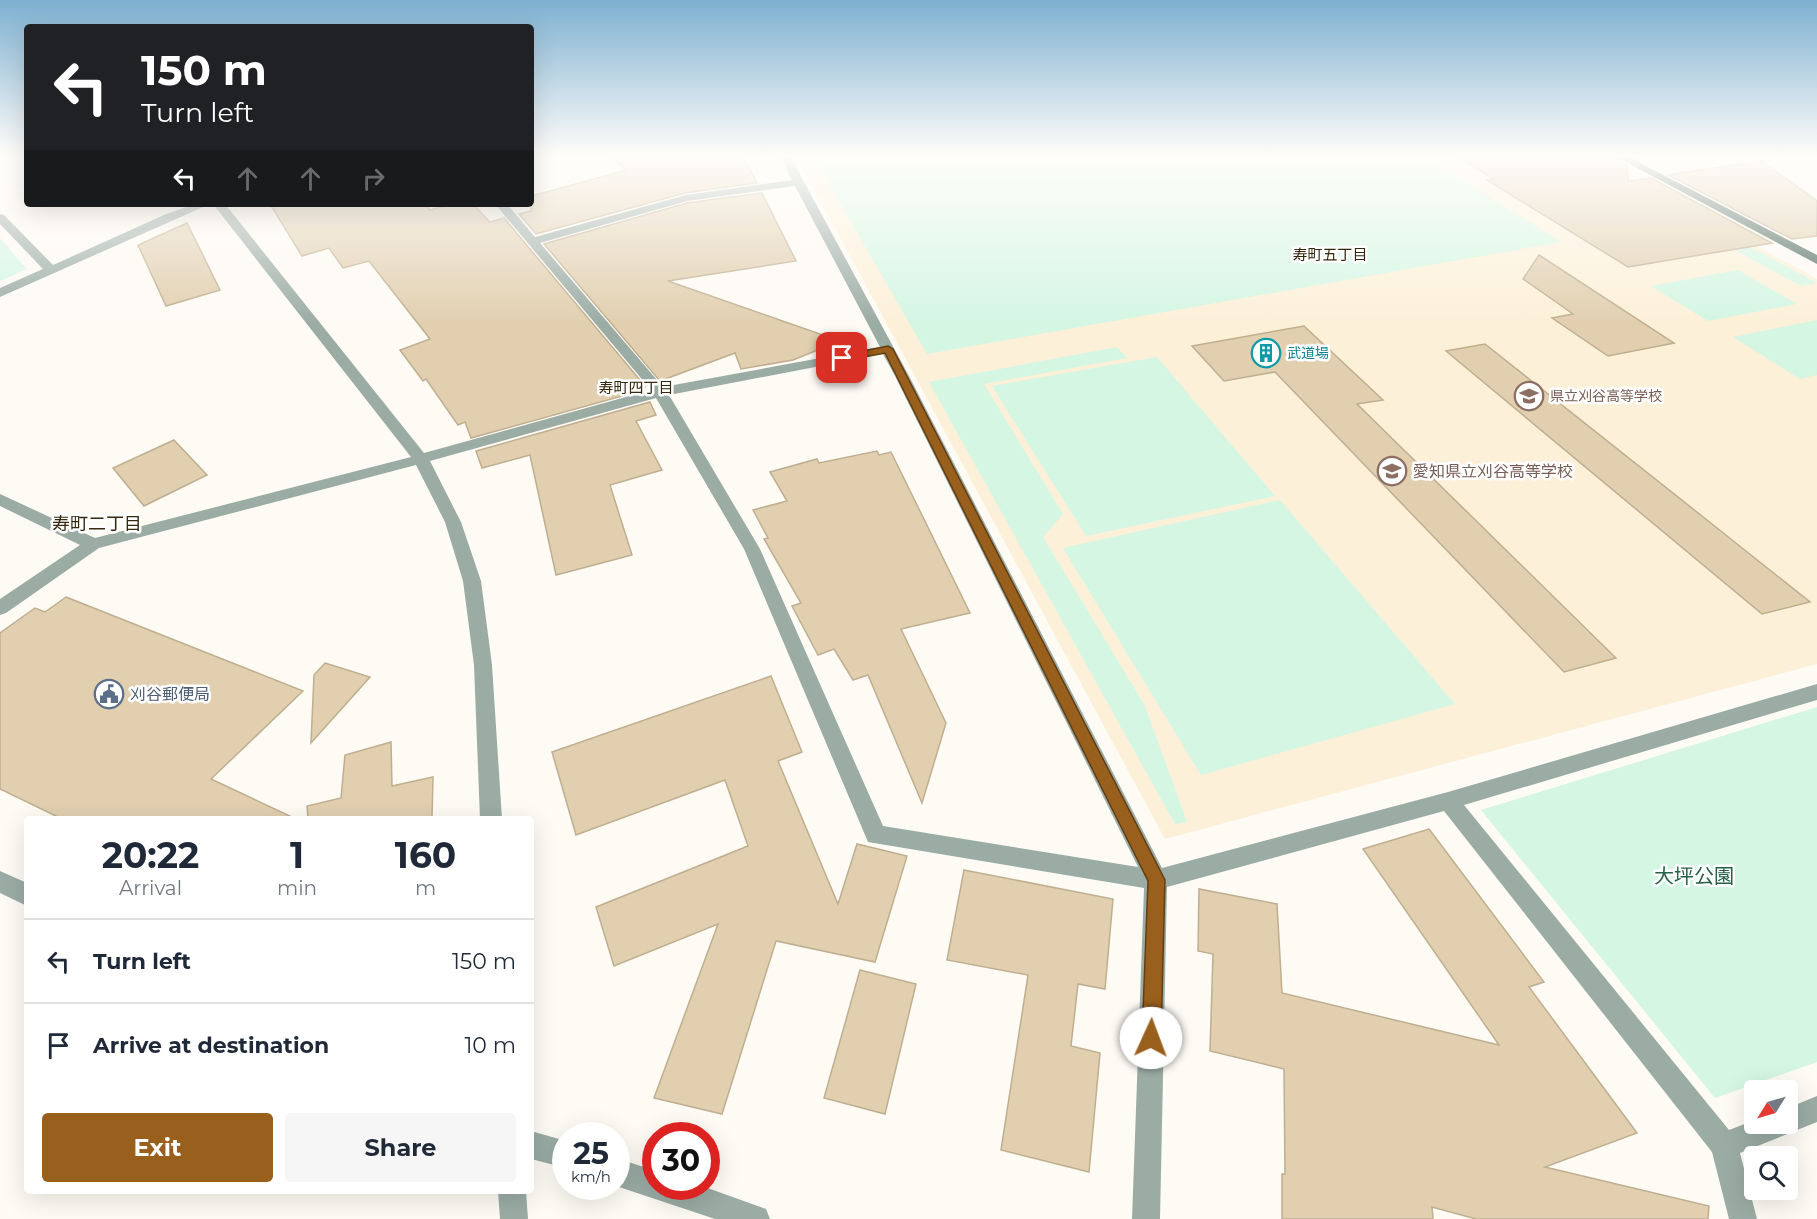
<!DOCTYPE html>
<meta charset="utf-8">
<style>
:root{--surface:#fff;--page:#f6f6f7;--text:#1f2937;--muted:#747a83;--line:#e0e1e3;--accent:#995f1d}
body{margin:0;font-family:Montserrat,"Noto Sans JP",sans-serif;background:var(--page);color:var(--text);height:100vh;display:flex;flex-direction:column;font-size:22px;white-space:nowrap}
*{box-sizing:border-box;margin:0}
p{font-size:20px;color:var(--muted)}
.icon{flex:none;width:33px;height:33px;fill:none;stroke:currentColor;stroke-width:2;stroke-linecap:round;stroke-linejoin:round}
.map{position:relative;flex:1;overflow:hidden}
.panel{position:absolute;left:24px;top:816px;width:510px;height:378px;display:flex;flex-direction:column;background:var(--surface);border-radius:6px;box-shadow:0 6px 24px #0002}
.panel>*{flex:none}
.top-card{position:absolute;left:24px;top:24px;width:510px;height:183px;border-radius:6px;box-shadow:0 6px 24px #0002;background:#202124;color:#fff;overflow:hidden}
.needle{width:39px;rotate:233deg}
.tools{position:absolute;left:1744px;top:1080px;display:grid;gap:12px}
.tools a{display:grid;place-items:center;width:54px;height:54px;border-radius:6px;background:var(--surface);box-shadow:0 6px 24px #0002;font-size:30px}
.speed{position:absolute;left:552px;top:1122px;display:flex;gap:12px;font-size:30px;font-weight:700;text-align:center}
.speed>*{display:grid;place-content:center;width:78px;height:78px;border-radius:50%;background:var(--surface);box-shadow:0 6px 24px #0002;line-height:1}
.speed small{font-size:15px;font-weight:400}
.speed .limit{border:9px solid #d22;background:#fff;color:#111}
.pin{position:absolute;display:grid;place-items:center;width:51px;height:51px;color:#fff;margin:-26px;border-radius:12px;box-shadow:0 3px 9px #0006}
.me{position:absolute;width:66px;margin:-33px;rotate:2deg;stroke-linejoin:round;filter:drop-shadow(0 0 4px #0008)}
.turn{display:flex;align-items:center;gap:21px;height:126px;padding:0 18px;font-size:27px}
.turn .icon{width:78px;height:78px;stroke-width:2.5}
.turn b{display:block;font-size:42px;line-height:51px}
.lanes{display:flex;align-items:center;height:57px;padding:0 18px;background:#0003;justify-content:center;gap:30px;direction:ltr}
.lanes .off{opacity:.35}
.eta{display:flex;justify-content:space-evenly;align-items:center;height:102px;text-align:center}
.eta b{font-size:36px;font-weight:700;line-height:42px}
.action{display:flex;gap:12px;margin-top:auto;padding:12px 18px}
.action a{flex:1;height:69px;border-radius:6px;background:var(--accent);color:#fff;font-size:24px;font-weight:700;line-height:69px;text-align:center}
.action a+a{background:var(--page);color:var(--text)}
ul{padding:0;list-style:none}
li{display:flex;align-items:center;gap:18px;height:84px;padding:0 18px;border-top:2px solid var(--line)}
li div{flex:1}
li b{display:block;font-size:22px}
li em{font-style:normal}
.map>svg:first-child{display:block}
.built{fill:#fcf0d8}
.green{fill:#d4f6e3}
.building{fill:#e1cfaf;stroke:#bfaf90;stroke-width:1.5}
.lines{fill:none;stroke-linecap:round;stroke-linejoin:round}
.minor{fill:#9baca5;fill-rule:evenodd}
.major{fill:#4d6b5f;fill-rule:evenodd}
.route{fill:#995f1d;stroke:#633e13;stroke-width:1.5}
.labels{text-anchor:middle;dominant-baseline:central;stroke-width:5;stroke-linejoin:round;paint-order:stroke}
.far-culture-label{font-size:14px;fill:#0d838f;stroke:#fff;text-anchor:start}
.far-education-label{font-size:14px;fill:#785e54;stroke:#fff;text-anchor:start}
.far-neighbourhood-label{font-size:15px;fill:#36290d;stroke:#fff}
.education-label{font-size:16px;fill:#785e54;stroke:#fff;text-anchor:start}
.service-label{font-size:16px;fill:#4e5e75;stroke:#fff;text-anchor:start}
.neighbourhood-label{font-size:18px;fill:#36290d;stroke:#fff}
.near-park-label{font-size:20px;fill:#256146;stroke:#fff}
</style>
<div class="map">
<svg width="1817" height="1219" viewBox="0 0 1817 1219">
<rect width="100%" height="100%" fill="#fefaf4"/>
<!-- built -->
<path class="built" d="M795 154H1586L1817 279V664L1165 839Z"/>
<!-- green -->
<g class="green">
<path d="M812 154H1421L1561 242 927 354Z"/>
<path d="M0 238 27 269 0 281Z"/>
<path d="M1745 244 1817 283 1801 286 1729 247Z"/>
<path d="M1738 270 1797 304 1708 321 1651 286Z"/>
<path d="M1817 320V375L1800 379 1733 337Z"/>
<path d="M1117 347 1127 358 984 384 1063 514 1043 537 1145 706 1187 822 1175 824 929 382Z"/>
<path d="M1157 357 1275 496 1086 536 992 386Z"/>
<path d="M1280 500 1455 704 1201 775 1063 548Z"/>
<path d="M1817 707V1062L1715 1098 1481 810Z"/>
</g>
<!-- building -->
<g class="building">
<path d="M607 154H742L757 183 685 193 536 234 519 214 531 211V196L627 170Z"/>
<path d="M1453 154H1609L1627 165 1628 181 1651 178 1772 243 1628 267 1487 180 1494 179Z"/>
<path d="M1762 161 1817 201V236L1792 239 1668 175Z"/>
<path d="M762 193 796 261 668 281 840 341 793 360 741 369 735 353 660 381 544 244 687 203Z"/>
<path d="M270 204H425L430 210 452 204H473L490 222 504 218 645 386 644 390 471 438 465 422 458 425 426 379 423 381 400 350 430 339 369 261 343 268 329 248 302 256Z"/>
<path d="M187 223 220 290 166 306 138 245Z"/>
<path d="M1539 255 1674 343 1608 356 1552 318 1573 314 1523 279Z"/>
<path d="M1304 326 1383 400 1357 404 1616 658 1564 672 1275 372 1224 381 1192 346Z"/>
<path d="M1485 344 1712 524 1810 602 1762 614 1446 351Z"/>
<path d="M650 402 656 415 636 421 662 470 610 485 632 555 556 575 530 455 482 468 476 451Z"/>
<path d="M174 440 207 475 144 506 113 468Z"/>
<path d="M877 451 879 455 891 452 970 613 901 629 946 723 922 803 868 675 853 680 834 649 818 655 792 606 801 603 764 539 768 538 753 510 787 501 770 472 817 459 819 463Z"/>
<path d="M66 597 303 691 211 779 296 819H62L0 789V633L35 608 45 612Z"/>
<path d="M325 663 370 677 311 743 314 675Z"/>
<path d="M771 676 802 752 778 761 838 904 857 844 907 856 875 962 776 941 722 1114 654 1098 718 924 614 966 596 907 748 846 725 780 576 835 552 752Z"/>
<path d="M391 742 392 786 433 777 432 819H308L307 806 341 798 345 755Z"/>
<path d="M1429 829 1544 982 1529 987 1637 1133 1545 1167 1709 1206 1708 1219H1476L1432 1207 1433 1219H1282V1174H1285L1284 1069 1210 1051 1213 954 1198 951 1199 889 1277 904 1282 993 1499 1045 1363 849Z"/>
<path d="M964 870 1113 899 1105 989 1078 984 1071 1046 1100 1053 1089 1172 1001 1150 1028 975 947 960Z"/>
<path d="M860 970 916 984 885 1114 824 1098Z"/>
</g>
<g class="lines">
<!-- minor -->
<g class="minor">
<path d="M779 154H789L909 376 1162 868 1448 792 1817 684V700L1464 805 1729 1130 1755 1120V1124H1788V1108L1817 1096V1122L1740 1153 1757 1219H1729L1712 1152 1444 811 1167 887 1160 1219H1132L1144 888 868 842 744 549 656 398 430 461 461 522 481 581 492 665 502 819H480L474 665 463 581 445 522 416 465 99 548 6 613 0 615V599L80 545 0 506V494L95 538 411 457 213 204H225L424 453 651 390 495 204H507L535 237 686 195 792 180ZM795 186 880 347 663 387 540 243 687 201ZM883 354 895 376 1138 867 883 826 760 549 669 395Z"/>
<path d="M1809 154H1817V158Z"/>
<path d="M194 204H210L0 297V288L43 269 0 224V214L4 215 53 265 164 215Z"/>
<path d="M0 871 27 883V906L0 893Z"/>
<path d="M531 1131 566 1141V1168L531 1159Z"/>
<path d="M616 1158 656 1171V1186H702L766 1209 770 1219H715L616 1186Z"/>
<path d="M498 1191H526L528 1219H500Z"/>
</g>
<!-- major -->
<path class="major" d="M1611 154H1623L1817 255V264Z"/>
</g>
<!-- sky -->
<linearGradient id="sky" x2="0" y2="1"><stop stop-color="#7db0d0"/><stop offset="0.48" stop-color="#fffdfa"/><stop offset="1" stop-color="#fffdfa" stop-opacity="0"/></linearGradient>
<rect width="1817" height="324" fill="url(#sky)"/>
<!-- route -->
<path class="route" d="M888 346 893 349 1165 880 1161 1038 1158 1045 1151 1048 1145 1045 1142 1038 1148 881 885 353 842 361 837 358 842 355Z"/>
<!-- icons -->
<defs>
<g id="building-ring" transform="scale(1.5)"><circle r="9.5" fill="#fff" stroke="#0f9aa8" stroke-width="1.5"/><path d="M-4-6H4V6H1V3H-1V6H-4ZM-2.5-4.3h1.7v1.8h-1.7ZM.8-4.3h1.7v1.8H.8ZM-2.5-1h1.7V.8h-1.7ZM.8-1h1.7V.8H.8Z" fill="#0f9aa8"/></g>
<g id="school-ring" transform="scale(1.5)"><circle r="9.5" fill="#fff" stroke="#8d6e63" stroke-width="1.5"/><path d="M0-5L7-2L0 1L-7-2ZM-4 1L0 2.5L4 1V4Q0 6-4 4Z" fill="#8d6e63"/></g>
<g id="civic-ring" transform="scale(1.5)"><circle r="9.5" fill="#fff" stroke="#5c6f8a" stroke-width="1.5"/><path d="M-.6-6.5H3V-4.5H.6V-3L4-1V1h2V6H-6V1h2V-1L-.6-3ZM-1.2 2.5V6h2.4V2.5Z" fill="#5c6f8a"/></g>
</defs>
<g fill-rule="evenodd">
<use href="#building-ring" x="1266" y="353"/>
<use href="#school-ring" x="1529" y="396"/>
<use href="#school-ring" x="1392" y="471"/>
<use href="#civic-ring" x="109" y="694"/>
</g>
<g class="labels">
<!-- far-culture labels -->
<g class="far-culture-label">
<text x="1287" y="353">武道場</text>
</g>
<!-- far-education labels -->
<g class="far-education-label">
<text x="1550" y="396">県立刈谷高等学校</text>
</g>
<!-- far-neighbourhood labels -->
<g class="far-neighbourhood-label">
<text x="1330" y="254">寿町五丁目</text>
<text x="636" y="387">寿町四丁目</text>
</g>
<!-- education labels -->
<g class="education-label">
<text x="1413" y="471">愛知県立刈谷高等学校</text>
</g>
<!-- service labels -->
<g class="service-label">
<text x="130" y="694">刈谷郵便局</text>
</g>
<!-- neighbourhood labels -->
<g class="neighbourhood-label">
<text x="97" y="524">寿町二丁目</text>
</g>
<!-- near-park labels -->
<g class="near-park-label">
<text x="1694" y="876">大坪公園</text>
</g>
</g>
</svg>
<div class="tools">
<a><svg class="needle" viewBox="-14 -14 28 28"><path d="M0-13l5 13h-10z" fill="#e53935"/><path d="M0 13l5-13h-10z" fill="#747a83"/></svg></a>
<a><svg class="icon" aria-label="search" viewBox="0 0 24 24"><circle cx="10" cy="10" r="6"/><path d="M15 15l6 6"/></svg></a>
</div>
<div class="speed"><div>25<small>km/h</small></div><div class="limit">30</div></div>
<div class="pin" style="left:842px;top:358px;background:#d93025"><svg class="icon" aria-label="arrive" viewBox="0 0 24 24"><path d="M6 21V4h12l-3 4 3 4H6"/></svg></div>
<svg class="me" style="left:1151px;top:1038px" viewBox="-20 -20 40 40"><circle r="19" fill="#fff"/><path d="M0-13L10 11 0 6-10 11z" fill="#995f1d"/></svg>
<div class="top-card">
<div class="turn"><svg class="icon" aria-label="left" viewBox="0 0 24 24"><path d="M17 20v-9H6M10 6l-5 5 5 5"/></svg><div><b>150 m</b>Turn left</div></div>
<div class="lanes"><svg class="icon" aria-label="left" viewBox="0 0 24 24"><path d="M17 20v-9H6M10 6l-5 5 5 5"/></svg><svg class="icon off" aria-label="ahead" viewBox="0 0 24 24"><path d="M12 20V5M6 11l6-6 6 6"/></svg><svg class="icon off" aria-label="ahead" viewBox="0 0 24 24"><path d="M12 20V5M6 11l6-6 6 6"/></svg><svg class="icon off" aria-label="right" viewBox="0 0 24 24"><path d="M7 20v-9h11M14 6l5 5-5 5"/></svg></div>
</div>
<section class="panel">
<div class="eta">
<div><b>20:22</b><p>Arrival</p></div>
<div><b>1</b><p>min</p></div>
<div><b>160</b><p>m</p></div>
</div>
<ul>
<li><svg class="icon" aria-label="left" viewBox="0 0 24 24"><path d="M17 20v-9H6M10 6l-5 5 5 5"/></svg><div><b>Turn left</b></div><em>150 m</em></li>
<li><svg class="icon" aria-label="arrive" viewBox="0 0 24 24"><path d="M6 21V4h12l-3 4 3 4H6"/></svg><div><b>Arrive at destination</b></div><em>10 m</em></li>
</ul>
<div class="action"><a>Exit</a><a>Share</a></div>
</section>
</div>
